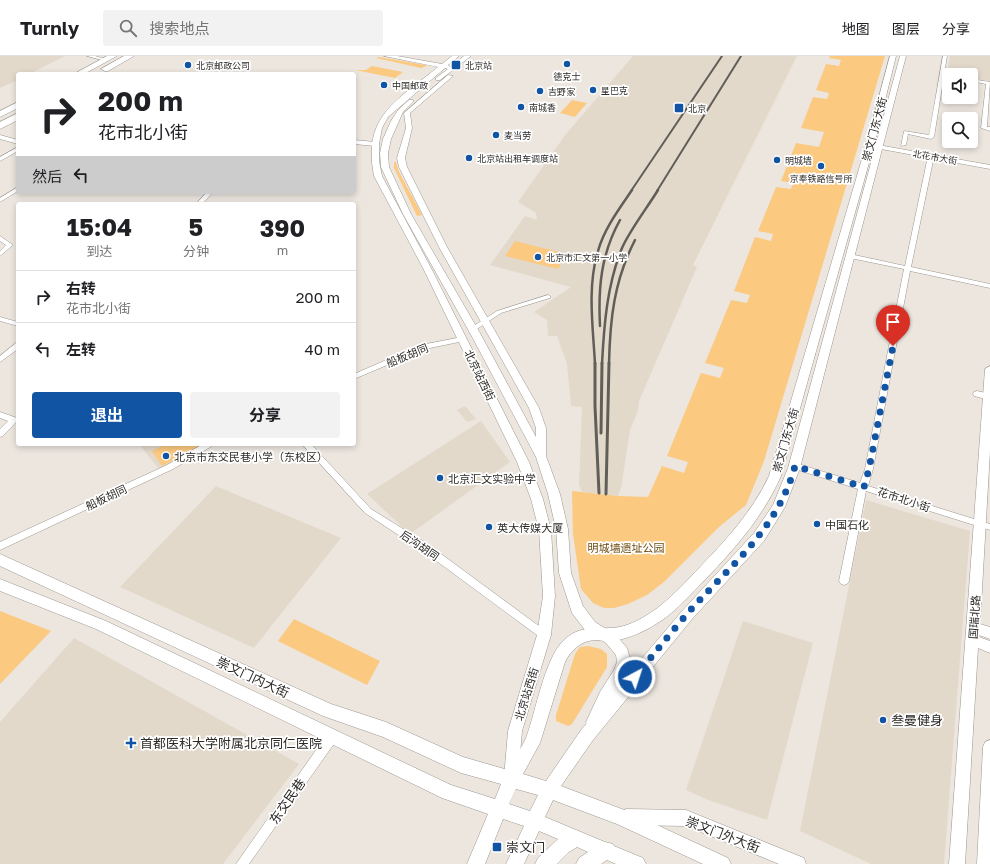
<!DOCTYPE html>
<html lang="zh">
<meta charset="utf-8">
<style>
:root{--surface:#fff;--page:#f2f2f2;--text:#202124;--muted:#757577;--line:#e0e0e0;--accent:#1254a4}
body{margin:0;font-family:"Golos Text","Noto Sans SC",sans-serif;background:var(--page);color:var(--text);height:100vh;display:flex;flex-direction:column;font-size:15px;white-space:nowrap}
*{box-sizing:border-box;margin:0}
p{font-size:13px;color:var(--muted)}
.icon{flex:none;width:22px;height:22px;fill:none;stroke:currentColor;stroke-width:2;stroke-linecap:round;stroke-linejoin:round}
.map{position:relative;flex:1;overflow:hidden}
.side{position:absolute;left:16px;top:146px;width:340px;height:244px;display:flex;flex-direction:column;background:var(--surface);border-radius:4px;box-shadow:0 2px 6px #0003}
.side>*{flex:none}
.hud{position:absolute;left:16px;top:16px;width:340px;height:122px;border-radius:4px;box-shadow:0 2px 6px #0003;background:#fff;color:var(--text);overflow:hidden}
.controls{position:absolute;left:942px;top:12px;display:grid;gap:8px}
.controls a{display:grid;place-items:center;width:36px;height:36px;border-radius:4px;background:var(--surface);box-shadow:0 2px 6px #0003;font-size:20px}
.pin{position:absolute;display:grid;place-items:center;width:34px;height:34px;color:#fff;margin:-41px -17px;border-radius:50% 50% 50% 0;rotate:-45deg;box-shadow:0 0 4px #0007}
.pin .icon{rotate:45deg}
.me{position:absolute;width:44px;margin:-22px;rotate:40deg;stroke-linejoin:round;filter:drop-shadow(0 0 3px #0008)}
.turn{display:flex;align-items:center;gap:14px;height:84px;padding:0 16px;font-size:18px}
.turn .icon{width:52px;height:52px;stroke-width:2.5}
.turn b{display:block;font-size:28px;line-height:34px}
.then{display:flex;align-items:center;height:38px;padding:0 16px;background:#0003;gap:8px;font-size:15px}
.eta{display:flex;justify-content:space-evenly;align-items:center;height:68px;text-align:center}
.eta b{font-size:24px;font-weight:700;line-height:28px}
.button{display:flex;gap:8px;margin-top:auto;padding:8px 16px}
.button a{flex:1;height:46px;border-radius:4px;background:var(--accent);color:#fff;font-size:16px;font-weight:700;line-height:46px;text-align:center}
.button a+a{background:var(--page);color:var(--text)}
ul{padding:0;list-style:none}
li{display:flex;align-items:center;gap:12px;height:52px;padding:0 16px;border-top:1px solid var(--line)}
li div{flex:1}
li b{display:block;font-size:15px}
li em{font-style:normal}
header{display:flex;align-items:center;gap:24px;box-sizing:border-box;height:56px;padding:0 20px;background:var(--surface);border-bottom:1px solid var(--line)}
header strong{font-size:19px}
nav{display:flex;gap:22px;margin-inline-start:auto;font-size:14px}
.search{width:280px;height:36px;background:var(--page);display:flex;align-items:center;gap:10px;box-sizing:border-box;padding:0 14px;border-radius:4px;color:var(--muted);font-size:15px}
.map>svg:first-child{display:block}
.built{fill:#e3d9cb}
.green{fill:#fbc980}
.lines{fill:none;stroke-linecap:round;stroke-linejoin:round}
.street-casing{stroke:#9b968f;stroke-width:1}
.secondary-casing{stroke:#9b968f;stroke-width:1}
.primary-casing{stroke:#9b968f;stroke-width:1}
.highway-casing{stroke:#9b968f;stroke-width:1}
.street{fill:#fff;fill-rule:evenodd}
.secondary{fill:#fff;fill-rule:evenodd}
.primary{fill:#fff;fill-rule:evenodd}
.highway{fill:#fff;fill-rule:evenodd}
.rail-far2{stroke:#615e59;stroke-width:2}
.rail-far1{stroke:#615e59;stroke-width:2.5}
.rail{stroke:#615e59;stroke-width:3}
.route{stroke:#1254a4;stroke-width:7;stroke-dasharray:0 12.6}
.poi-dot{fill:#1254a4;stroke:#fff;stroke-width:1.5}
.labels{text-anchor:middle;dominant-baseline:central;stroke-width:3.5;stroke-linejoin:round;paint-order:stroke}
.far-poi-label{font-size:9px;fill:#2c2a27;stroke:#fff;text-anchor:start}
.far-street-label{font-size:9px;fill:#2c2a27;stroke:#fff}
.street-label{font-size:11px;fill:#2c2a27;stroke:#fff}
.poi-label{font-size:11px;fill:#2c2a27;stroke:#fff;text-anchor:start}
.park-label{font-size:11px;fill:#6d4c11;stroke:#fff}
.near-street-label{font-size:13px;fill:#2c2a27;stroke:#fff}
.near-poi-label{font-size:13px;fill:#2c2a27;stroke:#fff;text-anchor:start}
</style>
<header>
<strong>Turnly</strong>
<div class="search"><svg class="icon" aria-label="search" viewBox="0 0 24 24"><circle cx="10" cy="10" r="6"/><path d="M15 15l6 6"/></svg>搜索地点</div>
<nav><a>地图</a><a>图层</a><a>分享</a></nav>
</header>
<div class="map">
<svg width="990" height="808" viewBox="0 0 990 808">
<rect width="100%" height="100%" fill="#ece6df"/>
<!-- built -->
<g class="built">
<path d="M0 0H65L29 18H18V24L0 32Z"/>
<path d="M633 0H797L693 209 697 211 639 345 638 355 630 374 621 432 618 440 582 436 579 429 582 351 571 350 567 308 557 280H548L547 264 534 256 571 231 490 209 525 160 537 164 536 157 518 146 566 78Z"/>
<path d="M950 0H990V25L971 22V19L947 18Z"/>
<path d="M465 350 476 363 467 366 457 354Z"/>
<path d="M481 365 510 406 410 478 367 438Z"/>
<path d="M139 388H206L159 413Z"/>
<path d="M216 430 341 482 254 592 120 531Z"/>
<path d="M866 444 970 475 944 808H871L800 775Z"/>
<path d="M743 565 813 587 767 764 708 744 686 734Z"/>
<path d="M74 582 299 708 223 808H0V666Z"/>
</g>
<!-- green -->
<g class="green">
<path d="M830 0H885L764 405 746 449 719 471 664 526 647 539 628 548 614 552H604L593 547 581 533 573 478 572 435 618 440 648 441 662 410 684 417 688 406 667 400 701 317 720 322 724 312 705 307 731 244 747 247 750 239 734 235 755 181 771 185 773 178 758 175 776 131 791 133 793 127 781 125 796 87 819 91 824 76 801 72 813 41 827 43 829 37 816 34 826 8 839 10 841 4 829 2Z"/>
<path d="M379 1 425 9 427 10 421 12 376 2Z"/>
<path d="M372 10 403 16 395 22 355 14H366Z"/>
<path d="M572 44 587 47 575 61 560 57Z"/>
<path d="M394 106H396L398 114 422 159 417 160 394 112Z"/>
<path d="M515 185 567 198 558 213 505 200Z"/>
<path d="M166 388H205L162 410 152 395Z"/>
<path d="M0 555 51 575 0 628Z"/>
<path d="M294 563 380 605 367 629 278 585Z"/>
<path d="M588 590 601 593 607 598V611L572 668 568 670 556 665V659L575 598 580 591Z"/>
</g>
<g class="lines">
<!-- street casing -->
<g class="street-casing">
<g id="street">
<path d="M87 0H95L108 4 106 5Z"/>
<path d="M943 0H947L934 81 931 83 908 78 906 89 901 90 904 75 929 79Z"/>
<path d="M971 23 990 26 987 71H990V75L981 72 986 28 971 25Z"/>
<path d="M0 79 18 84V88L0 83Z"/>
<path d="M354 84 375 86 378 88 375 90 354 88Z"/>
<path d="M18 91V95L0 105V101Z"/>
<path d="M931 98 934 100 911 211 990 228V232L910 215 873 413 868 430 990 468V474L866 435 849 525 847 528 844 529 841 528 839 525 858 433 792 412 791 410 795 407 860 427 865 413 904 213 850 202 847 200 850 198 905 210 928 100Z"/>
<path d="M18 131V135L0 146V142Z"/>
<path d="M207 136H213L202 148H196Z"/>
<path d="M0 180 13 189 0 200V195L6 189 0 185Z"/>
<path d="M548 239 550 240V242L501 257 474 275H470L469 273 497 255Z"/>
<path d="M0 261 18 266V270L0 265Z"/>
<path d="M462 281H464L465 283 464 285 425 293 354 323V318L421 289Z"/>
<path d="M16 287H18V293L0 306V300Z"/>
<path d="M977 335 990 338V344L974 340 973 338 974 336Z"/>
<path d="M0 356 17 362 18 364 3 380 0 381V373L8 365 0 362Z"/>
<path d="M203 388H213L212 390 173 413 0 494V486L167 409Z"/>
<path d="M302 388H311L371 453 429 489 547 576 549 579 547 582 544 583 541 582 423 495 365 457Z"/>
<path d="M332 676 336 677 337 681 336 685 249 808H236L328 677Z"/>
</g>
</g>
<!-- secondary casing -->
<g class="secondary-casing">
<g id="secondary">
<path d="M384 0H397L442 8 452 0H459L448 9 450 11 464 0H471L440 24H436V22L448 13 445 12 388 61 382 72 379 88V105L382 120 431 212 529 406 543 443 551 474 555 540 551 579 522 675 518 722 516 727 511 729 506 727 504 722 508 675 537 579 543 540 539 474 531 443 517 406 423 212 374 120C362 59 397 45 438 11Z"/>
<path d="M448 19 453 20 410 57 412 72 405 102 407 111 447 191 539 352 546 372V400L560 438 568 473 571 517 583 550 595 566 616 579 627 592 631 606 625 621 610 646 598 671 593 673 588 671 586 666 600 636 614 614 617 606 616 599 606 587 585 574 572 557 559 517 556 473 548 438 536 401 470 277 403 158 381 111 380 97 383 83 391 65 398 54 409 44H413V46L403 56 391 83 388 97 389 111 411 158 480 277 536 381V372L529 352 439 191 399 111 397 102 406 72 404 57Z"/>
<path d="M867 87 990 109V113L870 91 866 89Z"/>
<path d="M990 310V395L980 568 990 571V583L979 579V581L990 585V597L978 592 965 808H949L985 313Z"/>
<path d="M990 684V808H977L983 691 985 686Z"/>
<path d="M626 753 686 754 804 802 806 808H779L686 770 626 769 621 766 618 761 621 756Z"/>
</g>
</g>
<!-- primary casing -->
<g class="primary-casing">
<path id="primary" d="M890 0H896L874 89 781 420C762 463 732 496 699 530 686 543 673 558 656 568 644 576 629 582 614 585 608 586 602 584 596 584 582 584 571 594 565 606L540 687 523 718 546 725 581 674 683 554 754 477 773 449 788 412 900 0H906L800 412 785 451 764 485 693 562 593 684 561 730 627 755 728 802 731 808H703L617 768 553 744 545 761 605 786 613 788 614 790 643 802 646 808H616L607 804 601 808H576L579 802 588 796 577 791 569 796 557 808H535L538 802 558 783 539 775 524 808H506L524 770 503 763 485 808H467L488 758 442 742 96 573 0 535V523L106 565 451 729 495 743 501 728 461 717 383 681 323 660 0 510V498L331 648 386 666 463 701 508 714C513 704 521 693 526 682 536 656 544 603 564 584 584 565 604 577 627 569 657 558 678 534 700 511 727 483 752 456 769 420L866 89ZM516 733 538 739 530 755 509 748Z"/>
</g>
<!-- highway casing -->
<g class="highway-casing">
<g id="highway">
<path d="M107 0H117L84 18H74Z"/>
<path d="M124 0H134L108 15H105L101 13Z"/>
<path d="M18 46V52L0 61V55Z"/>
<path d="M18 57V64L0 73V66Z"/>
</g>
</g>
<!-- street -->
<use href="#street" class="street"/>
<!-- secondary -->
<use href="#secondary" class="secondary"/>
<!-- primary -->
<use href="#primary" class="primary"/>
<!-- highway -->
<use href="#highway" class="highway"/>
<!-- rail-far2 -->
<g class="rail-far2">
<path d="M631 135 722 0"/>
<path d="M657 135 741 0"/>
</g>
<!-- rail-far1 -->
<g class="rail-far1">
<path d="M600 270C598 232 601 198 620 164"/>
<path d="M595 308C593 271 587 231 598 195 604 173 619 153 632 134"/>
<path d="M602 308C604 269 607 229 622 192 630 174 647 152 658 134"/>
<path d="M609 308C610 263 614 225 635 184"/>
</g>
<!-- rail -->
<g class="rail">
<path d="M595 307V350L599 437"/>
<path d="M601 377 602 307"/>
<path d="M606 438 609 307"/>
</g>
</g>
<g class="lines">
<!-- route -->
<path class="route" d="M635 621C655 597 675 571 696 548 736 505 779 469 795 410L864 431 869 413 893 290"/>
</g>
<!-- markers -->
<g class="poi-dot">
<circle cx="567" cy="8" r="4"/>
<circle cx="188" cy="9" r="4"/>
<rect x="451" y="4" width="10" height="10" rx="2"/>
<circle cx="384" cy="29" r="4"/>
<circle cx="593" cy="34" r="4"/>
<circle cx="540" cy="35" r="4"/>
<circle cx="521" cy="51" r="4"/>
<rect x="674" y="47" width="10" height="10" rx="2"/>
<circle cx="496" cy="79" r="4"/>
<circle cx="469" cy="102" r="4"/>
<circle cx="777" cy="104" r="4"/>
<circle cx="821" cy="110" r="4"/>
<circle cx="538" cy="201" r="4"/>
<circle cx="166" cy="400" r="4"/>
<circle cx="440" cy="422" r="4"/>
<circle cx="817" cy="468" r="4"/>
<circle cx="489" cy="471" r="4"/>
<circle cx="883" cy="664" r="4"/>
<path d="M129 681h4v4h4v4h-4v4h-4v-4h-4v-4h4z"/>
<rect x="492" y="786" width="10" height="10" rx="2"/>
</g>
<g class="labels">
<!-- far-poi labels -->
<g class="far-poi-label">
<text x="196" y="9">北京邮政公司</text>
<text x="465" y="9">北京站</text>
<text x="567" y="20" text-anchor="middle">德克士</text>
<text x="392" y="29">中国邮政</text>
<text x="601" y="34">星巴克</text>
<text x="548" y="35">吉野家</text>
<text x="529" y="51">南城香</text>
<text x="688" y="52">北京</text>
<text x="504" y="79">麦当劳</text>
<text x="477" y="102">北京站出租车调度站</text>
<text x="785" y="104">明城墙</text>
<text x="821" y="122" text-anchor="middle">京奉铁路信号所</text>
<text x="546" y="201">北京市汇文第一小学</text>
</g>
<!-- far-street labels -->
<g class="far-street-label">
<text transform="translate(935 101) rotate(10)">北花市大街</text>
</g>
<!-- street labels -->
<g class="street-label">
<text transform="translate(874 73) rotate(-75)">崇文门东大街</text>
<text transform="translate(407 299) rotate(-22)">船板胡同</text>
<text transform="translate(480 319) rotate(64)">北京站西街</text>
<text transform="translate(785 384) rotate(-74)">崇文门东大街</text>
<text transform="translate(106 441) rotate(-25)">船板胡同</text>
<text transform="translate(904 443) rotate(18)">花市北小街</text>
<text transform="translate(420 489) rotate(34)">后沟胡同</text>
<text transform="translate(974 561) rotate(-86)">国瑞北路</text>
<text transform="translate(526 638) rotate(-73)">北京站西街</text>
</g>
<!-- poi labels -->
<g class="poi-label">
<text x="174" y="400">北京市东交民巷小学（东校区）</text>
<text x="448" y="422">北京汇文实验中学</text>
<text x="825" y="468">中国石化</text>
<text x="497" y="471">英大传媒大厦</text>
</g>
<!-- park labels -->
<g class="park-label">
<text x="626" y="491">明城墙遗址公园</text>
</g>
<!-- near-street labels -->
<g class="near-street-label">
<text transform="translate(253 621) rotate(25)">崇文门内大街</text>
<text transform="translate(287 745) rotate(-55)">东交民巷</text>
<text transform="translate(723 778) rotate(21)">崇文门外大街</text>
</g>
<!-- near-poi labels -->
<g class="near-poi-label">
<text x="891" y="664">叁曼健身</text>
<text x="140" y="687">首都医科大学附属北京同仁医院</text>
<text x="506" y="791">崇文门</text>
</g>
</g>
</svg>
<div class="controls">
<a><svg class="icon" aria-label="sound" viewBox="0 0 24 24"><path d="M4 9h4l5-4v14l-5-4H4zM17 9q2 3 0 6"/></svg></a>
<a><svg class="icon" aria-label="search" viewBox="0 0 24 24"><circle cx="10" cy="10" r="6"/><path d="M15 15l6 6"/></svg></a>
</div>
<div class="pin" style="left:893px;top:290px;background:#d93025"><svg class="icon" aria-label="arrive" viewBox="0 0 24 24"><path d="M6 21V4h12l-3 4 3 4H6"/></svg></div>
<svg class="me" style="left:635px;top:621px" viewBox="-20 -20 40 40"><circle r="17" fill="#1254a4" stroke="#fff" stroke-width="3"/><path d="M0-11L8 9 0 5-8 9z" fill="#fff"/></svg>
<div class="hud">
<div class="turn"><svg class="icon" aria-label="right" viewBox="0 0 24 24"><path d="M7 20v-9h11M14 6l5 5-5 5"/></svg><div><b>200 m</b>花市北小街</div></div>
<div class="then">然后<svg class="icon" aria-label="left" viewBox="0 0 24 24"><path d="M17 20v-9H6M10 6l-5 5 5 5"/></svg></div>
</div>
<section class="side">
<div class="eta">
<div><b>15:04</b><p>到达</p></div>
<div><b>5</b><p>分钟</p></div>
<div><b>390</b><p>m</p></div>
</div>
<ul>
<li><svg class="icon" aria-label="right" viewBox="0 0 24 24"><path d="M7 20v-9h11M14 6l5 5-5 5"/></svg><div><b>右转</b><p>花市北小街</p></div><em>200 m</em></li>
<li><svg class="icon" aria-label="left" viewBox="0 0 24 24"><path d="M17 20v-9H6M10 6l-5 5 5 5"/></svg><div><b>左转</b></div><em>40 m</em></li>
</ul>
<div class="button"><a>退出</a><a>分享</a></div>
</section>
</div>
